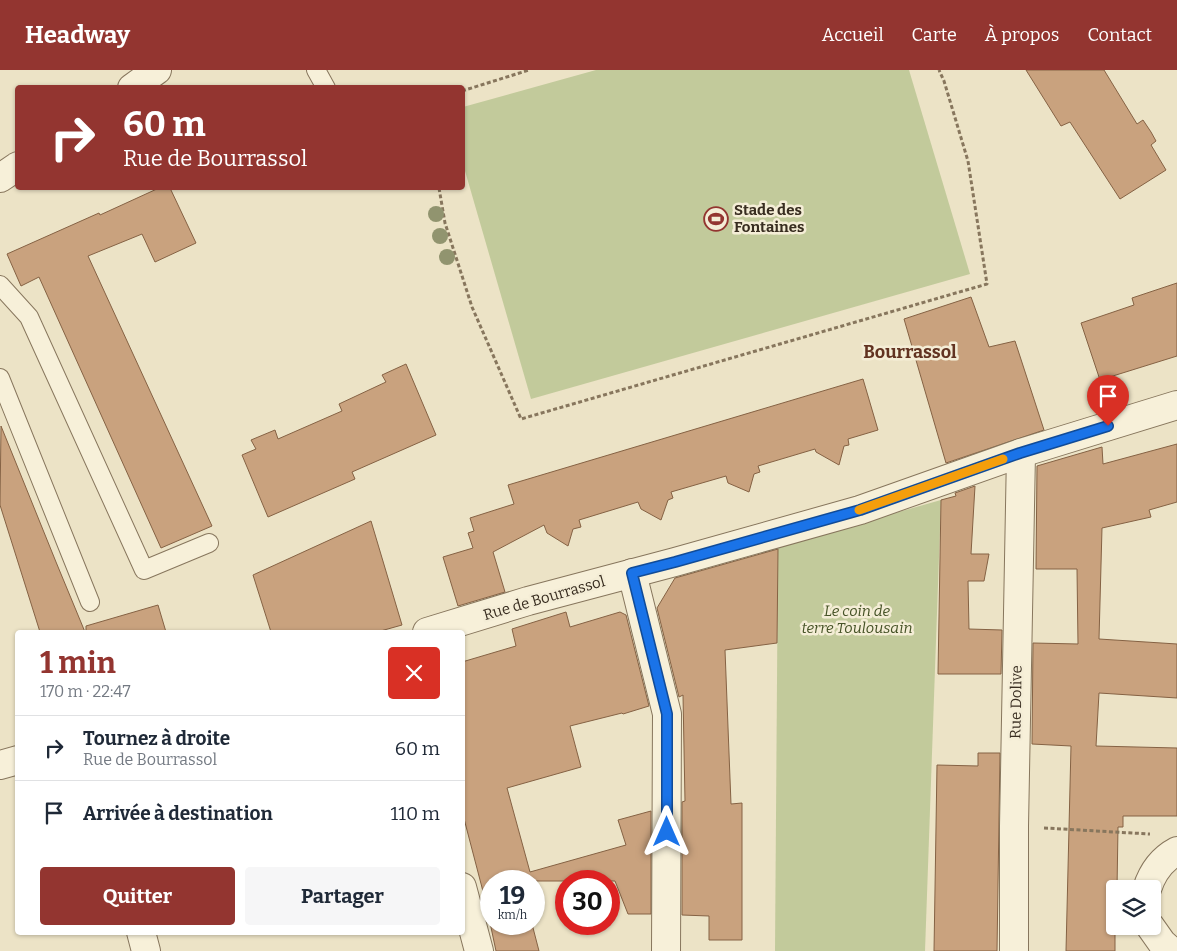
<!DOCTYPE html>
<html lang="fr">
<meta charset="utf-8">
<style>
:root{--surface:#fff;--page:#f6f6f7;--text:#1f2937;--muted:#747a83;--line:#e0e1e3;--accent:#933530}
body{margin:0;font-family:Bitter,serif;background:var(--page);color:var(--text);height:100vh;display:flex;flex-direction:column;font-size:19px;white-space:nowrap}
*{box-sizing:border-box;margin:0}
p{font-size:16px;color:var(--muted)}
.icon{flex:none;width:28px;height:28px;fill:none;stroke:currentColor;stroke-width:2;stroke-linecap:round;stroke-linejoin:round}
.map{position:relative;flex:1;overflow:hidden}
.details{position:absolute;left:15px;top:560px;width:450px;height:305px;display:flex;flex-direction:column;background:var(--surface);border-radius:5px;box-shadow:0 1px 4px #0004}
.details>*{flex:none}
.banner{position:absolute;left:15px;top:15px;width:450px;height:105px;border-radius:5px;box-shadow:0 1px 4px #0004;background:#933530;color:#fff;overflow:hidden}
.buttons{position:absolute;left:1106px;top:810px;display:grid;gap:10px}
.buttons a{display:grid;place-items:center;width:55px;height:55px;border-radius:5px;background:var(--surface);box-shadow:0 1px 4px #0004;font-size:25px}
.speed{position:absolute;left:480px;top:800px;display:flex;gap:10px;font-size:25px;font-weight:700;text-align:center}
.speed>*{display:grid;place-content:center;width:65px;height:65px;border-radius:50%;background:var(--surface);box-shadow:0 1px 4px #0004;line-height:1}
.speed small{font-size:12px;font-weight:400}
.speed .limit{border:8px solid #d22;background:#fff;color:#111}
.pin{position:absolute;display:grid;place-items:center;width:42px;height:42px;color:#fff;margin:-51px -21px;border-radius:50% 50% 50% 0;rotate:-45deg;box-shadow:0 0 5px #0007}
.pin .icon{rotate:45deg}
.me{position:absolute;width:55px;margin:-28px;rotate:0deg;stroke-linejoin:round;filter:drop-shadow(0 0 4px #0008)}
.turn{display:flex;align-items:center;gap:18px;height:105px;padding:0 25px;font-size:22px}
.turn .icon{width:65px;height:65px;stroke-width:2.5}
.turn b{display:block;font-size:35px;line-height:42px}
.round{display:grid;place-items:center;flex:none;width:52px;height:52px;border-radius:5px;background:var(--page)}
.head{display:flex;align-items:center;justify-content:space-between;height:85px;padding:0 25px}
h1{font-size:30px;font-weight:700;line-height:38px;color:var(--accent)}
.button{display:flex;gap:10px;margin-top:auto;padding:10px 25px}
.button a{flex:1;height:58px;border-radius:5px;background:var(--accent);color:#fff;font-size:20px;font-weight:700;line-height:58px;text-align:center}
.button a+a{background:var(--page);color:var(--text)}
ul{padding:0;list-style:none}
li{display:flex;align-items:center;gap:15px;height:65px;padding:0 25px;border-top:1px solid var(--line)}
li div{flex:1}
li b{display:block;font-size:19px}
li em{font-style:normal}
header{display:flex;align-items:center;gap:30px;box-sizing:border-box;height:70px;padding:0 25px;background:var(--accent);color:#fff}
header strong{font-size:24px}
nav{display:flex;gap:28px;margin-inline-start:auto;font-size:18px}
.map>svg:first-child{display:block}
.green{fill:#c2ca9b}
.building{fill:#c9a27e;stroke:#856244}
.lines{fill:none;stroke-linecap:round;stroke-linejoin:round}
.lane-casing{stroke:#87765d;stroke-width:20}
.street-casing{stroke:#87765d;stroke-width:30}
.path{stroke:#87765d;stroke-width:3;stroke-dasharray:4 2.5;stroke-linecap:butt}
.lane{stroke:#f7f0d9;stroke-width:18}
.street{stroke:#f7f0d9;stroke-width:28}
.tree{fill:#91946f}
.route-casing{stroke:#114b97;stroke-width:12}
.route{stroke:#1a73e8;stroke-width:9}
.slow{stroke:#f59e0b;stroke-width:9}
.labels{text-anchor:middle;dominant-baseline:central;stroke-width:5;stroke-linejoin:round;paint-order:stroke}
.poi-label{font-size:15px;font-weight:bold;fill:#382d20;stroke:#f4edd6;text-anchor:start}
.street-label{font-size:15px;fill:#382d20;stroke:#f4edd6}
.park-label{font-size:15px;font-style:italic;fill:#465327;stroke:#f4edd6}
.quarter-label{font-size:18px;font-weight:bold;fill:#623321;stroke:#f4edd6}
</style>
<header>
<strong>Headway</strong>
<nav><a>Accueil</a><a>Carte</a><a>À propos</a><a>Contact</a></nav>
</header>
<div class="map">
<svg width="1177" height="881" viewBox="0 0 1177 881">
<rect width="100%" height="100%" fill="#ece3c6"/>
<!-- green -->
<g class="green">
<path d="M596 0H909L970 204 531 329 463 94V37Z"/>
<path d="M941 430 925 881H775L778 476Z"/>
</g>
<!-- building -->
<g class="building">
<path d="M1026 0H1104L1137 54 1143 50 1151 62 1156 71 1151 75 1166 100 1120 129 1070 52 1061 56Z"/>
<path d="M159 118H170L196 173 155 192 142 164 88 186 212 456 161 478 39 207 21 216 7 184 99 143 100 145Z"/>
<path d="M1177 213V286L1100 310 1081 253 1134 235 1132 228Z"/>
<path d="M971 227 989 277 1015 271 1044 360 946 393 904 249Z"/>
<path d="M406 294 436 365 352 402 355 409 268 447 242 385 256 379 251 370 275 360 278 369 342 341 339 334 386 312 382 305Z"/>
<path d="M863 309 878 360 848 369 849 375 844 376 839 395 816 382 815 379 758 396 760 402 754 404 749 422 728 413 726 406 671 422 673 428 668 430 661 450 641 439 638 432 579 450 581 457 573 459 568 476 547 463 544 455 493 482 505 522 458 536 443 487 473 478 468 463 474 461 470 448 514 434 508 415Z"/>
<path d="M1 356 56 492 85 562H40L0 435Z"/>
<path d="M1177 374V432L1149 440 1151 447 1102 458 1099 569 1177 574V628L1099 623 1096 676 1177 678V746H1123V757H1118L1117 819H1115V881H1066L1071 676 1032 674 1033 573 1078 574 1077 499H1036L1037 396 1102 377 1103 394Z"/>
<path d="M975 416 971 484H989L984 511H968L969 559 1002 560 1001 604H938L941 430 956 426 955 423Z"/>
<path d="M371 451 402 555 377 562H271L253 505Z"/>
<path d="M778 479 777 573 725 580 731 734 742 733V870H709V846L682 845V732L685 731 683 625 679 627 657 538 675 508Z"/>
<path d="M158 535 166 562H86V556Z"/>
<path d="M566 542 570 557 620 542 626 545 649 636 623 644 622 643 570 656 581 697 507 718 530 802 626 775 618 750 651 741V844H628L615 811H491V854H532L539 881H496L485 829 462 741V592L516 576 512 559Z"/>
<path d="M978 683H1000L997 881H934L937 695 978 696Z"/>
</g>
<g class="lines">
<!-- lane casing -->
<g class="lane-casing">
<g id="lane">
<path d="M316 0 326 18"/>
<path d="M0 215 29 247 144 500 209 473"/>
<path d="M0 308 90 532"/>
</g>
</g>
<!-- street casing -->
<g class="street-casing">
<g id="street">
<path d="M132 18 157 0"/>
<path d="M0 108 18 96"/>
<path d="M632 503 667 644 666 881"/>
<path d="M427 562 528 531 675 492 860 440 1021 383 1177 335"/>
<path d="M0 695 18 690"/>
<path d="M462 817 479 881"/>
<path d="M1147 819C1152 803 1162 789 1177 781"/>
<path d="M1150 856 1162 873 1171 881"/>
<path d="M141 862 146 881"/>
<path d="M1014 881V756L1021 383"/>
</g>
</g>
<!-- path -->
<g class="path">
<path d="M462 21 529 0"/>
<path d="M439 118 445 153 472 237 521 349 987 214 968 91 944 11 939 0"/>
<path d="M1044 758 1150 764"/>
</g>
<!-- lane -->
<use href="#lane" class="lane"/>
<!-- street -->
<use href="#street" class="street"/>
</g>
<!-- trees -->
<g class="tree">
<circle cx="436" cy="144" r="8"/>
<circle cx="440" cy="166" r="8"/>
<circle cx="447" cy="187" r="8"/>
</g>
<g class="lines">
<!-- route casing -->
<g class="route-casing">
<path id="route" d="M667 762V644L632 503 675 492 860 440 1020 383 1108 356"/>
</g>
<!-- route -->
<use href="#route" class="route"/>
<!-- slow -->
<path class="slow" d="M859 440 1003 389"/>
</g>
<!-- icons -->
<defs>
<g id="stadium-ring" transform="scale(1.25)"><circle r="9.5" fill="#f4edd6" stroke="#933530" stroke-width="1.5"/><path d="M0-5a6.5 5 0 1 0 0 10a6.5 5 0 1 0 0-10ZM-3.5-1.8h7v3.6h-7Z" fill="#933530"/></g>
</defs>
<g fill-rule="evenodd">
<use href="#stadium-ring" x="716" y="149"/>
</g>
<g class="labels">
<!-- poi labels -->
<g class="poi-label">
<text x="734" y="140">Stade des<tspan x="734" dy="17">Fontaines</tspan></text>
</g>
<!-- street labels -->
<g class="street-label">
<text transform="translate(544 528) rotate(-16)">Rue de Bourrassol</text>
<text transform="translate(1016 632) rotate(-89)">Rue Dolive</text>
</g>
<!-- park labels -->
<g class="park-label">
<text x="857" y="541">Le coin de<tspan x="857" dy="17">terre Toulousain</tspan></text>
</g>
<!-- quarter labels -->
<g class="quarter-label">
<text x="910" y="282">Bourrassol</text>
</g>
</g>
</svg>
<div class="buttons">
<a><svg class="icon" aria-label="layers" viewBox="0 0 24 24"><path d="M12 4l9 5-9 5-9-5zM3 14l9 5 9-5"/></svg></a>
</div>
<div class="speed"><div>19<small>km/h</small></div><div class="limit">30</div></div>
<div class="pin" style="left:1108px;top:356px;background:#d93025"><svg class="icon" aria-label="arrive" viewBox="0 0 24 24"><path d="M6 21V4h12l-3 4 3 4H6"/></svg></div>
<svg class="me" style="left:667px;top:762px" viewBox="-20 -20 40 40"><path d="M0-17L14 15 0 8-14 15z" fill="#1a73e8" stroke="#fff" stroke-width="4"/></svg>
<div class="banner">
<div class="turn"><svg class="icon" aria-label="right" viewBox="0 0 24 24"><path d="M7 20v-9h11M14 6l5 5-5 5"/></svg><div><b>60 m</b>Rue de Bourrassol</div></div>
</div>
<section class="details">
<div class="head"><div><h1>1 min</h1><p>170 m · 22:47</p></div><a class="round" style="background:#d93025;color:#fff"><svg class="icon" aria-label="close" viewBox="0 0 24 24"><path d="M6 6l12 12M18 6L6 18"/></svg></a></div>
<ul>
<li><svg class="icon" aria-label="right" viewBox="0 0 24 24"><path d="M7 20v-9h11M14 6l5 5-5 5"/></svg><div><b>Tournez à droite</b><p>Rue de Bourrassol</p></div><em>60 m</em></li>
<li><svg class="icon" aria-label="arrive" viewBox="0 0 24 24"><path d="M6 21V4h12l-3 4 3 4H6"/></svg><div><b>Arrivée à destination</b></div><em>110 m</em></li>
</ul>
<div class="button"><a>Quitter</a><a>Partager</a></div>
</section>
</div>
